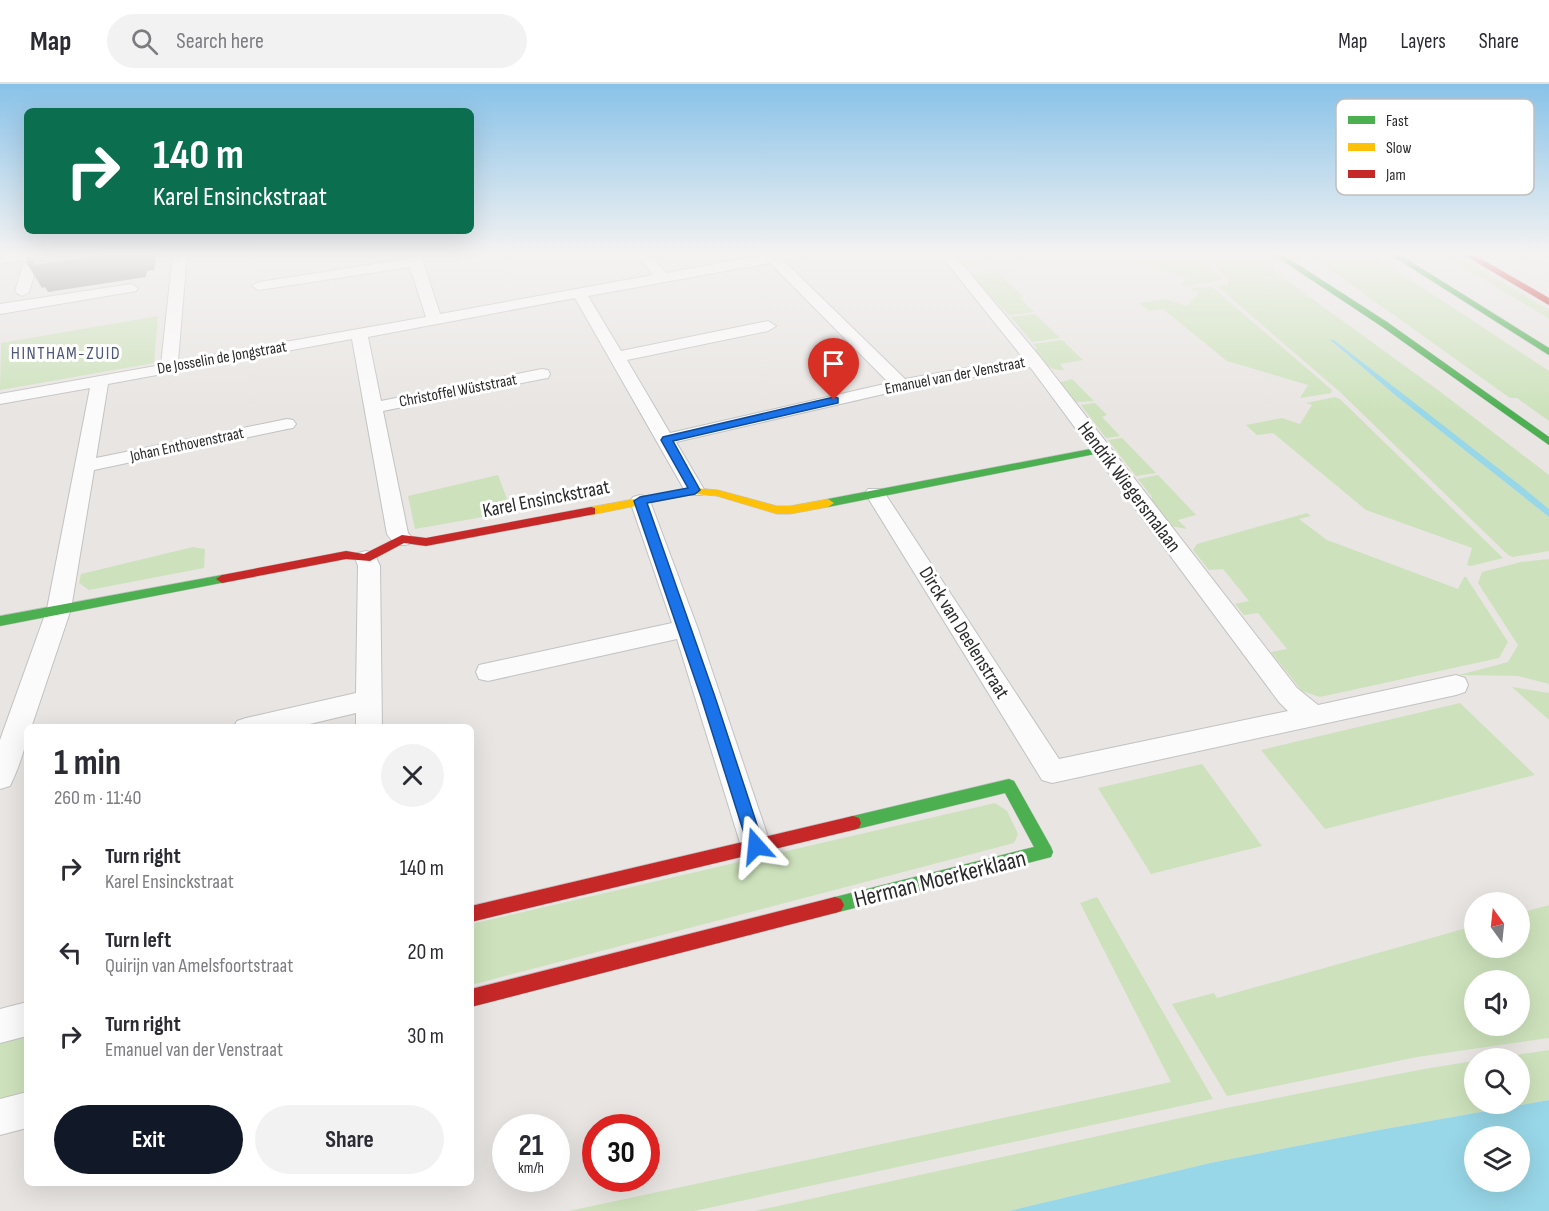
<!DOCTYPE html>
<meta charset="utf-8">
<style>
:root{--surface:#fff;--page:#f2f2f3;--text:#2b2b33;--muted:#7c7c81;--line:#e1e1e2;--accent:#111827}
body{margin:0;font-family:"Sofia Sans Condensed",sans-serif;background:var(--page);color:var(--text);height:100vh;display:flex;flex-direction:column;font-size:22px;white-space:nowrap}
*{box-sizing:border-box;margin:0}
p{font-size:20px;color:var(--muted)}
.icon{flex:none;width:33px;height:33px;fill:none;stroke:currentColor;stroke-width:2;stroke-linecap:round;stroke-linejoin:round}
.map{position:relative;flex:1;overflow:hidden}
.details{position:absolute;left:24px;top:640px;width:450px;height:462px;display:flex;flex-direction:column;background:var(--surface);border-radius:9px;box-shadow:0 6px 24px #0002}
.details>*{flex:none}
.top-card{position:absolute;left:24px;top:24px;width:450px;height:126px;border-radius:9px;box-shadow:0 6px 24px #0002;background:#0b6e4f;color:#fff;overflow:hidden}
.needle{width:39px;rotate:345deg}
.buttons{position:absolute;left:1464px;top:808px;display:grid;gap:12px}
.buttons a{display:grid;place-items:center;width:66px;height:66px;border-radius:50%;background:var(--surface);box-shadow:0 6px 24px #0002;font-size:30px}
.speed{position:absolute;left:492px;top:1030px;display:flex;gap:12px;font-size:30px;font-weight:700;text-align:center}
.speed>*{display:grid;place-content:center;width:78px;height:78px;border-radius:50%;background:var(--surface);box-shadow:0 6px 24px #0002;line-height:1}
.speed small{font-size:15px;font-weight:400}
.speed .limit{border:9px solid #d22;background:#fff;color:#111}
.pin{position:absolute;display:grid;place-items:center;width:51px;height:51px;color:#fff;margin:-62px -26px;border-radius:50% 50% 50% 0;rotate:-45deg;box-shadow:0 0 6px #0007}
.pin .icon{rotate:45deg}
.me{position:absolute;width:66px;margin:-33px;rotate:342deg;stroke-linejoin:round;filter:drop-shadow(0 0 4px #0008)}
.turn{display:flex;align-items:center;gap:21px;height:126px;padding:0 30px;font-size:27px}
.turn .icon{width:78px;height:78px;stroke-width:2.5}
.turn b{display:block;font-size:42px;line-height:51px}
.round{display:grid;place-items:center;flex:none;width:63px;height:63px;border-radius:32px;background:var(--page)}
.overview{display:flex;align-items:center;justify-content:space-between;height:102px;padding:0 30px}
h1{font-size:36px;font-weight:700;line-height:45px}
.cta{display:flex;gap:12px;margin-top:auto;padding:12px 30px}
.cta a{flex:1;height:69px;border-radius:36px;background:var(--accent);color:#fff;font-size:24px;font-weight:700;line-height:69px;text-align:center}
.cta a+a{background:var(--page);color:var(--text)}
ul{padding:0;list-style:none}
li{display:flex;align-items:center;gap:18px;height:84px;padding:0 30px}
li div{flex:1}
li b{display:block;font-size:22px}
li em{font-style:normal}
header{display:flex;align-items:center;gap:36px;box-sizing:border-box;height:84px;padding:0 30px;background:var(--surface);border-bottom:2px solid var(--line)}
header strong{font-size:28px}
nav{display:flex;gap:33px;margin-inline-start:auto;font-size:21px}
.search{width:420px;height:54px;background:var(--page);display:flex;align-items:center;gap:15px;box-sizing:border-box;padding:0 21px;border-radius:33px;color:var(--muted);font-size:22px}
.map>svg:first-child{display:block}
.green{fill:#cde2bc;fill-rule:evenodd}
.water{fill:#98d7e8;fill-rule:evenodd}
.lines{fill:none;stroke-linecap:round;stroke-linejoin:round}
.street-casing{stroke:#c2c2c2;stroke-width:2}
.fast-casing{stroke:#c2c2c2;stroke-width:1}
.slow-casing{stroke:#c2c2c2;stroke-width:1}
.jam-casing{stroke:#c2c2c2;stroke-width:1}
.street{fill:#fcfbfb;fill-rule:evenodd}
.fast{fill:#4caf50;fill-rule:evenodd}
.slow{fill:#ffc107;fill-rule:evenodd}
.jam{fill:#c62828;fill-rule:evenodd}
.shaded-wall{fill:#92908e}
.building{fill:#d0cdcb;stroke:#92908e;stroke-width:1.5}
.route{fill:#1a73e8;stroke:#114b97;stroke-width:1.5}
.labels{text-anchor:middle;dominant-baseline:central;stroke-width:6;stroke-linejoin:round;paint-order:stroke}
.far-street-label{font-size:16px;fill:#2b2b2b;stroke:#fff}
.far-neighbourhood-label{font-size:18px;letter-spacing:1.5px;fill:#4d577a;stroke:#fff}
.street-label{font-size:20px;fill:#2b2b2b;stroke:#fff}
.near-street-label{font-size:24px;fill:#2b2b2b;stroke:#fff}
.key{fill:#fff;stroke:#bfbfbf;stroke-width:1.5}
.key-label{font-size:16px;fill:#2b2b2b}
</style>
<header>
<strong>Map</strong>
<div class="search"><svg class="icon" aria-label="search" viewBox="0 0 24 24"><circle cx="10" cy="10" r="6"/><path d="M15 15l6 6"/></svg>Search here</div>
<nav><a>Map</a><a>Layers</a><a>Share</a></nav>
</header>
<div class="map">
<svg width="1549" height="1127" viewBox="0 0 1549 1127">
<rect width="100%" height="100%" fill="#e8e5e2"/>
<!-- green -->
<g class="green">
<path d="M957 169H985L993 177 976 179 978 183C968 184 963 181 957 174L959 172Z"/>
<path d="M1116 169H1197L1223 196 1184 202 1181 201 1188 193 1124 175Z"/>
<path d="M1203 169H1249L1438 306 1549 391V425L1334 256 1329 255 1395 311 1549 433V467L1513 473 1508 471 1340 308 1217 202 1227 200 1229 196Z"/>
<path d="M1307 169H1370L1540 281 1549 287V337L1517 314H1510Z"/>
<path d="M1440 169H1453L1549 226V235Z"/>
<path d="M997 189 1024 213 1020 214 1034 228 1009 231 973 194 974 191Z"/>
<path d="M1212 203 1332 306 1331 309 1300 314 1308 301 1227 277 1163 225 1149 227 1139 219 1165 215 1187 222 1199 209 1188 204Z"/>
<path d="M1035 230 1060 254 1032 258 1011 233Z"/>
<path d="M158 232 154 279 0 306 1 259Z"/>
<path d="M1062 256 1083 276 1060 280 1064 286C1048 286 1044 280 1034 268L1037 264 1033 260Z"/>
<path d="M1072 295 1094 317 1074 318 1058 299Z"/>
<path d="M1335 313 1340 315 1503 474 1471 482 1467 481 1472 464 1366 426 1273 349 1257 351 1246 341 1282 334 1300 340 1312 321 1306 319Z"/>
<path d="M1095 319 1107 331 1102 333 1120 352 1106 354 1081 321Z"/>
<path d="M1122 354 1156 389 1136 392 1108 356Z"/>
<path d="M498 391 512 428 415 445 408 412Z"/>
<path d="M1158 391 1196 431 1178 436 1187 445 1171 442 1150 418 1152 413 1138 395Z"/>
<path d="M1307 429 1311 432 1299 435 1327 456 1458 505 1464 493H1466L1508 558 1499 574 1320 613 1302 607 1271 568 1287 565 1258 529 1244 531 1235 520 1249 517 1223 485 1209 486 1193 466 1197 460Z"/>
<path d="M193 463 205 465 204 484 89 506 79 499 81 490Z"/>
<path d="M1549 475V600L1518 592 1459 591 1508 578 1518 561 1478 499 1482 488 1521 478Z"/>
<path d="M1512 603 1549 609V636Z"/>
<path d="M1460 619 1535 691 1325 745 1261 666Z"/>
<path d="M1202 680 1262 762 1151 790 1098 704Z"/>
<path d="M995 719 1007 727 1018 750 1014 759 471 901V840Z"/>
<path d="M1097 813 1213 1015 694 1127H569L1171 998 1080 819Z"/>
<path d="M1549 821V954L1417 973 1227 1012 1172 920 1214 909 1217 914 1474 842V864H1520V829ZM1474 897H1520V942H1474Z"/>
<path d="M27 946V1012L0 1019V952Z"/>
<path d="M1549 966V1016L1379 1046 1210 1079 1009 1127H755L1226 1024 1424 985 1474 977V1020H1520V975H1488Z"/>
</g>
<!-- water -->
<g class="water">
<path d="M1329 255 1334 256 1521 402 1549 425V433L1395 311Z"/>
<path d="M1549 1016V1127H1009L1210 1079 1379 1046ZM1474 1053H1520V1098H1474Z"/>
</g>
<g class="lines">
<!-- street casing -->
<g class="street-casing">
<g id="street">
<path d="M16 169H48L39 173 29 208 22 212 15 208 24 176 0 180V172Z"/>
<path d="M173 169H187L178 277 426 233 410 183 259 206 252 202 259 198 408 175 406 169H420L440 230 653 191 636 169H650L666 189 776 169H806L804 172 783 176 905 295 1023 274 939 169H953L1040 273 1297 604 1318 621 1456 591 1465 594 1468 601 1465 608 1456 611 1052 699 1042 696 865 409 868 405H882L1059 675 1288 627 1279 618 1030 283 901 306 676 358 705 407 702 411H688L685 407 575 214 368 253 381 317 542 285 548 286 550 290 548 294 542 295 383 327 408 449 413 455 409 460C398 463 394 460 387 450L352 255 108 300 96 374 287 335 293 336 296 340 293 344 287 345 94 386 71 525 31 644H27C27 663 18 685 10 702L0 705V656L47 525 90 304 0 320V310L161 281ZM770 179 889 299 670 349 627 276 768 247 776 242 768 237 621 267 588 212Z"/>
<path d="M131 200 138 204 136 207 0 230V220Z"/>
<path d="M640 411 647 413 650 417 698 545 771 762 766 771 756 775 746 771 741 762 677 555 488 597 479 595 476 588 479 581 488 579 672 539 630 417 633 413Z"/>
<path d="M366 467 374 469 380 482 382 644H356V629L293 644H233L237 637 246 634 356 609 358 482 355 474 358 469Z"/>
<path d="M27 918V952L0 959V925Z"/>
<path d="M27 1008V1044L0 1051V1015Z"/>
</g>
</g>
<!-- fast casing -->
<g class="fast-casing">
<g id="fast">
<path d="M1271 169H1280L1387 238 1549 353V361L1381 242Z"/>
<path d="M1388 169H1397L1549 264V271Z"/>
<path d="M1101 363 1105 364V368L828 423 822 419 828 415Z"/>
<path d="M222 491 226 492 228 495 226 498 0 542V532Z"/>
<path d="M1009 695 1014 697 1051 763 1053 768 1051 773 835 829 829 827 826 821 829 815 835 813 1034 763 1005 709 853 746 847 744 845 739 847 734 853 732Z"/>
</g>
</g>
<!-- slow casing -->
<g class="slow-casing">
<path id="slow" d="M695 404 718 406 777 422H790L828 415 834 419 828 423 790 430H777L717 412 695 410 591 431 585 427 591 423Z"/>
</g>
<!-- jam casing -->
<g class="jam-casing">
<g id="jam">
<path d="M1461 169H1471L1549 214V221Z"/>
<path d="M591 423 595 424V430L426 462 404 459 370 477 346 475 222 499 216 495 222 491 346 467 364 470 402 451 426 454Z"/>
<path d="M853 732 859 734 861 739 859 744 853 746 471 838V822Z"/>
<path d="M835 813 841 815 844 821 841 827 835 829 471 923V905Z"/>
</g>
</g>
<!-- street -->
<use href="#street" class="street"/>
<!-- fast -->
<use href="#fast" class="fast"/>
<!-- slow -->
<use href="#slow" class="slow"/>
<!-- jam -->
<use href="#jam" class="jam"/>
</g>
<!-- shaded-wall -->
<path class="shaded-wall" d="M122 169H157L154 186 147 187 146 193 48 208 45 203 42 204 26 178Z"/>
<!-- building -->
<path class="building" d="M29 169H122L32 182 34 177 26 178Z"/>
<!-- sky -->
<linearGradient id="sky" x2="0" y2="1"><stop stop-color="#88c2e8"/><stop offset="0.52" stop-color="#f5f3f2"/><stop offset="1" stop-color="#f5f3f2" stop-opacity="0"/></linearGradient>
<rect width="1549" height="327" fill="url(#sky)"/>
<!-- route -->
<path class="route" d="M834 313 838 314V319L673 357 700 406 695 410 647 419 715 613 764 762 762 768 756 770 750 768 748 762 701 613 634 417 640 413 688 404 661 356 663 353Z"/>
<g class="labels">
<!-- far-street labels -->
<g class="far-street-label">
<text transform="translate(222 274) rotate(-10)">De Josselin de Jongstraat</text>
<text transform="translate(955 292) rotate(-11)">Emanuel van der Venstraat</text>
<text transform="translate(458 307) rotate(-11)">Christoffel Wüststraat</text>
<text transform="translate(187 361) rotate(-12)">Johan Enthovenstraat</text>
</g>
<!-- far-neighbourhood labels -->
<g class="far-neighbourhood-label">
<text x="66" y="269">HINTHAM-ZUID</text>
</g>
<!-- street labels -->
<g class="street-label">
<text transform="translate(1129 403) rotate(53)">Hendrik Wiegersmalaan</text>
<text transform="translate(546 415) rotate(-11)">Karel Ensinckstraat</text>
<text transform="translate(964 549) rotate(58)">Dirck van Deelenstraat</text>
</g>
<!-- near-street labels -->
<g class="near-street-label">
<text transform="translate(940 795) rotate(-14)">Herman Moerkerklaan</text>
</g>
</g>
<!-- legend -->
<rect x="1336" y="15" width="198" height="96" rx="9" class="key"/>
<rect x="1348" y="32" width="27" height="8" fill="#4caf50"/>
<rect x="1348" y="59" width="27" height="8" fill="#ffc107"/>
<rect x="1348" y="86" width="27" height="8" fill="#c62828"/>
<g class="key-label">
<text x="1386" y="42">Fast</text>
<text x="1386" y="69">Slow</text>
<text x="1386" y="96">Jam</text>
</g>
</svg>
<div class="buttons">
<a><svg class="needle" viewBox="-14 -14 28 28"><path d="M0-13l5 13h-10z" fill="#e53935"/><path d="M0 13l5-13h-10z" fill="#7c7c81"/></svg></a>
<a><svg class="icon" aria-label="sound" viewBox="0 0 24 24"><path d="M4 9h4l5-4v14l-5-4H4zM17 9q2 3 0 6"/></svg></a>
<a><svg class="icon" aria-label="search" viewBox="0 0 24 24"><circle cx="10" cy="10" r="6"/><path d="M15 15l6 6"/></svg></a>
<a><svg class="icon" aria-label="layers" viewBox="0 0 24 24"><path d="M12 4l9 5-9 5-9-5zM3 14l9 5 9-5"/></svg></a>
</div>
<div class="speed"><div>21<small>km/h</small></div><div class="limit">30</div></div>
<div class="pin" style="left:834px;top:316px;background:#d93025"><svg class="icon" aria-label="arrive" viewBox="0 0 24 24"><path d="M6 21V4h12l-3 4 3 4H6"/></svg></div>
<svg class="me" style="left:756px;top:762px" viewBox="-20 -20 40 40"><path d="M0-17L14 15 0 8-14 15z" fill="#1a73e8" stroke="#fff" stroke-width="4"/></svg>
<div class="top-card">
<div class="turn"><svg class="icon" aria-label="right" viewBox="0 0 24 24"><path d="M7 20v-9h11M14 6l5 5-5 5"/></svg><div><b>140 m</b>Karel Ensinckstraat</div></div>
</div>
<section class="details">
<div class="overview"><div><h1>1 min</h1><p>260 m · 11:40</p></div><a class="round"><svg class="icon" aria-label="close" viewBox="0 0 24 24"><path d="M6 6l12 12M18 6L6 18"/></svg></a></div>
<ul>
<li><svg class="icon" aria-label="right" viewBox="0 0 24 24"><path d="M7 20v-9h11M14 6l5 5-5 5"/></svg><div><b>Turn right</b><p>Karel Ensinckstraat</p></div><em>140 m</em></li>
<li><svg class="icon" aria-label="left" viewBox="0 0 24 24"><path d="M17 20v-9H6M10 6l-5 5 5 5"/></svg><div><b>Turn left</b><p>Quirijn van Amelsfoortstraat</p></div><em>20 m</em></li>
<li><svg class="icon" aria-label="right" viewBox="0 0 24 24"><path d="M7 20v-9h11M14 6l5 5-5 5"/></svg><div><b>Turn right</b><p>Emanuel van der Venstraat</p></div><em>30 m</em></li>
</ul>
<div class="cta"><a>Exit</a><a>Share</a></div>
</section>
</div>
